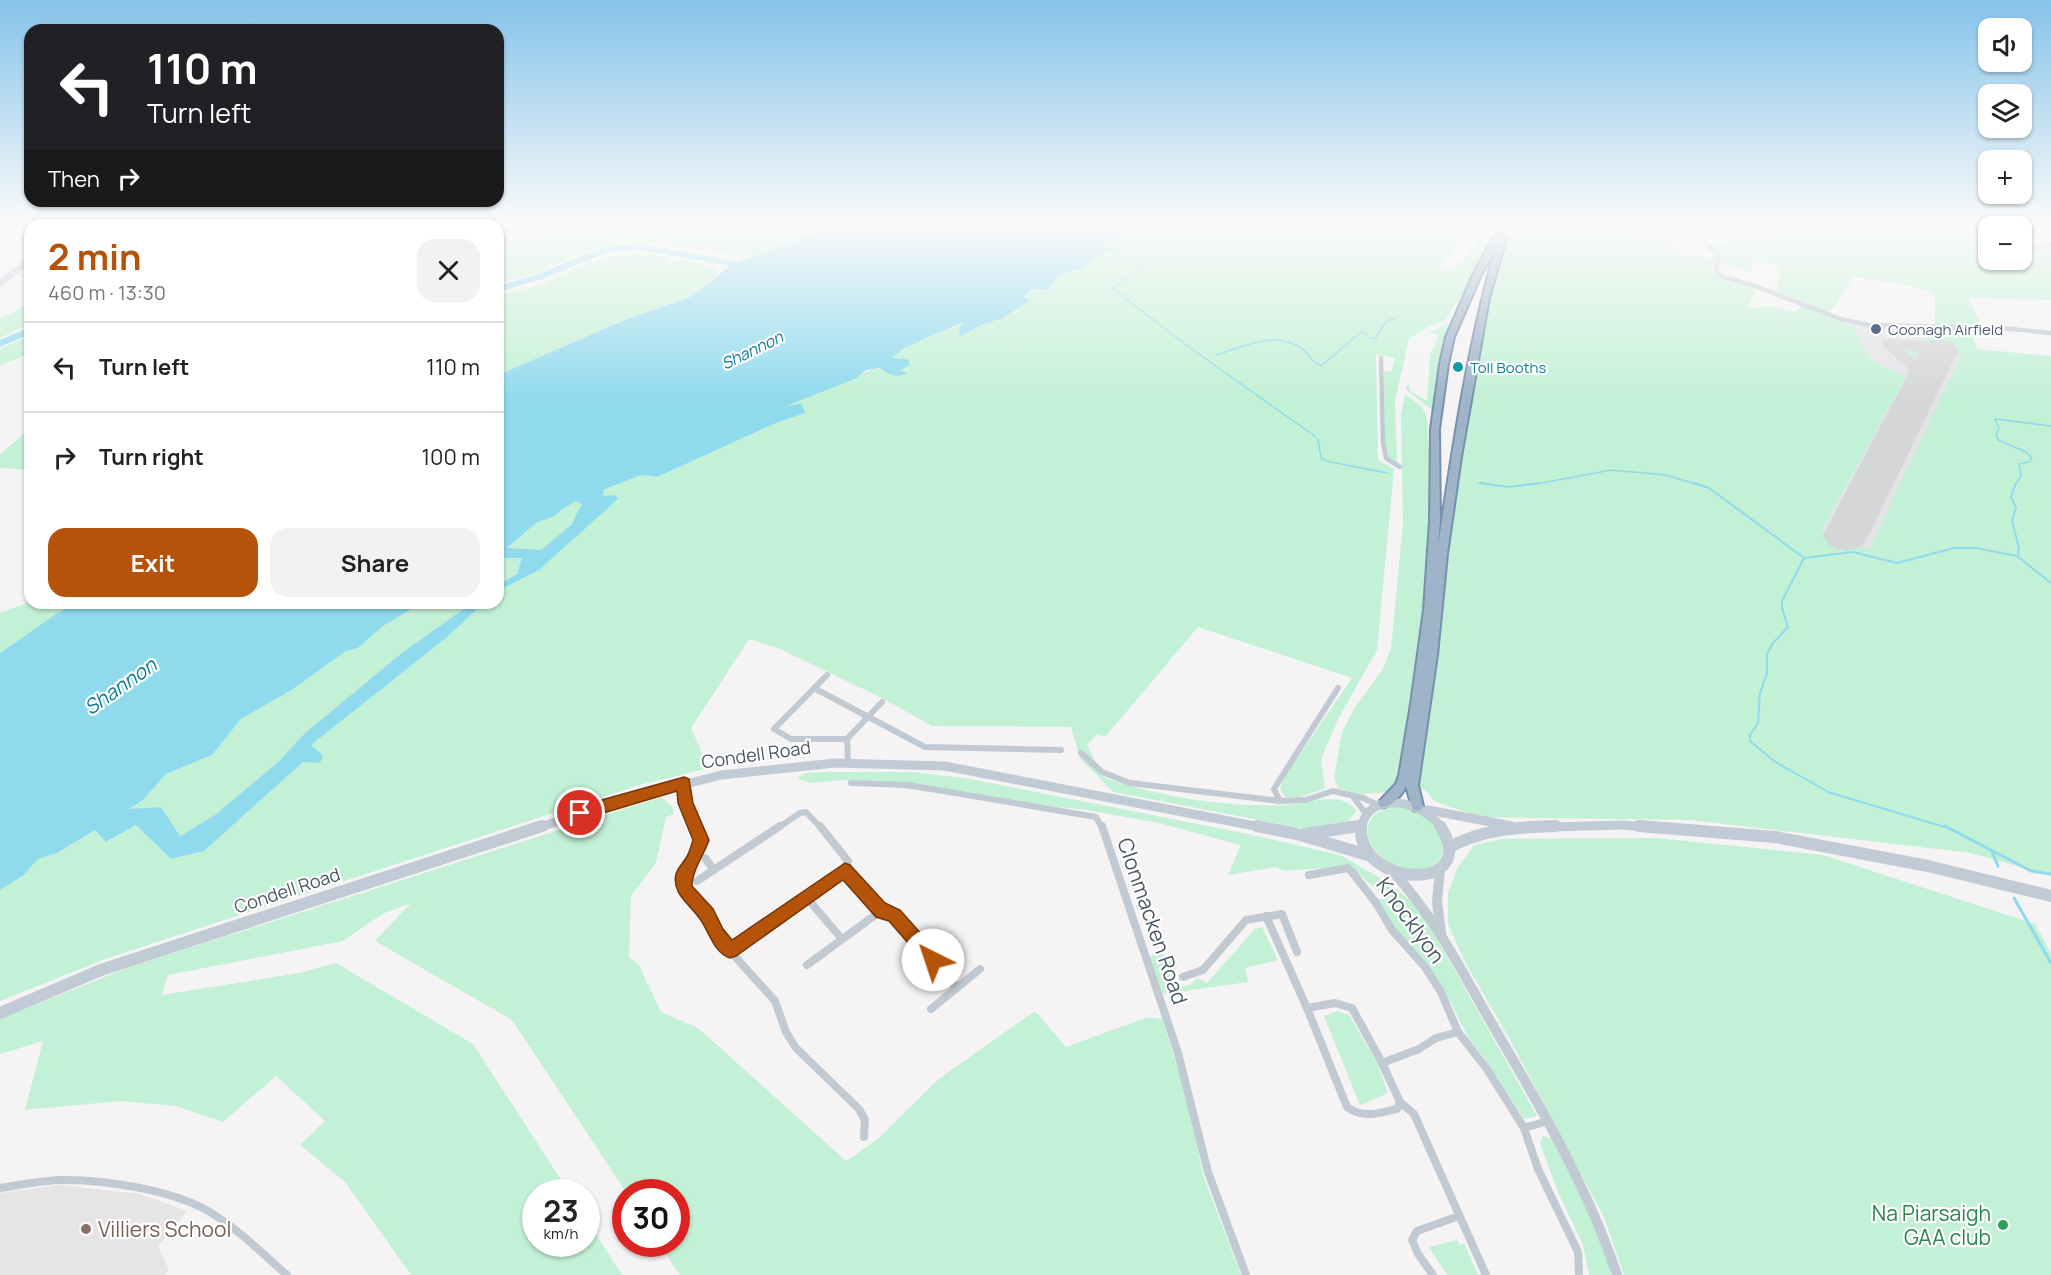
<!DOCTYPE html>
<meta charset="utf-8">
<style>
:root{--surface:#fff;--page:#f2f2f2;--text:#222;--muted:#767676;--line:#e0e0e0;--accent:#b45309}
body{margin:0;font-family:Manrope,sans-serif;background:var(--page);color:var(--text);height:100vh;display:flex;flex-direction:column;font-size:22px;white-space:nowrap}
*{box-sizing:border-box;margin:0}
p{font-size:20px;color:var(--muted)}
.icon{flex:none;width:33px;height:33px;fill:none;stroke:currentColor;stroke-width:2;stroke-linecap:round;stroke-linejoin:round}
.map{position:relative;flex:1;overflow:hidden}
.panel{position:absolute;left:24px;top:219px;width:480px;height:390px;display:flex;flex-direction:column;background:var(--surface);border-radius:18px;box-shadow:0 2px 4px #0004}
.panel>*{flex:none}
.top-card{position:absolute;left:24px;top:24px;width:480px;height:183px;border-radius:18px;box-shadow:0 2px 4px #0004;background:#202124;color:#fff;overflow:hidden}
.controls{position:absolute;left:1978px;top:18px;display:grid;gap:12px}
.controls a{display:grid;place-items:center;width:54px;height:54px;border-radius:12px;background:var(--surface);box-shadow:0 2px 4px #0004;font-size:30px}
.speed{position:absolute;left:522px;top:1179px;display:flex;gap:12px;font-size:30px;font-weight:700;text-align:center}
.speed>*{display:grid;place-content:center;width:78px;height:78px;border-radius:50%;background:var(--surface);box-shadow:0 2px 4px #0004;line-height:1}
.speed small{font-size:15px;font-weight:400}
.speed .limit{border:9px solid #d22;background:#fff;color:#111}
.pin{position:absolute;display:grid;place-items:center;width:51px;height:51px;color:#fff;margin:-26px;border:3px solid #fff;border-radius:50%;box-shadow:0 2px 6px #0007}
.me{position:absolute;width:66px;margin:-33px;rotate:319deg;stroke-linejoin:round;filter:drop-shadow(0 0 4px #0008)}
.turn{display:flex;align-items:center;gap:21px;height:126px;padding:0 24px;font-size:27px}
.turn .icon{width:78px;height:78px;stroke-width:2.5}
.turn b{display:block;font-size:42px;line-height:51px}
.then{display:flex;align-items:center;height:57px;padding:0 24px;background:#0003;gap:12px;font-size:22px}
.round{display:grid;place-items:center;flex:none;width:63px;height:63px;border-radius:18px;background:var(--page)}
.summary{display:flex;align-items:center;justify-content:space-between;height:102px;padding:0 24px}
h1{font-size:36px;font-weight:700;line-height:45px;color:var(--accent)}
.primary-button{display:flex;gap:12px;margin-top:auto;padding:12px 24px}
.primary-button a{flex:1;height:69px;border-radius:18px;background:var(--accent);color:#fff;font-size:24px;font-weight:700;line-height:69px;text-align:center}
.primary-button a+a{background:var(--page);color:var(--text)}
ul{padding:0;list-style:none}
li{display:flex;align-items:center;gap:18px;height:90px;padding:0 24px;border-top:2px solid var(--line)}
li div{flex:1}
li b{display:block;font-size:22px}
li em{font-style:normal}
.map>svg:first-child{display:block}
.education{fill:#e6e4e5}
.airport{fill:#e2e4e7}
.green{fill:#c3f1d5}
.water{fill:#90daee;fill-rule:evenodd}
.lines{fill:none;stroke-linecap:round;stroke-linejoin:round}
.stream-far2{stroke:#90daee;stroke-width:1.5}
.stream-far1{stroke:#90daee;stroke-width:2}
.stream{stroke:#90daee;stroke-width:3}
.river{fill:#90daee;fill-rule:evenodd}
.taxiway{fill:#d5d6d8;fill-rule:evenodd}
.runway{fill:#d5d6d8;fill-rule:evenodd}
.trunk-casing{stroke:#7690ad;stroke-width:4}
.minor-far2{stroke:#c1cad2;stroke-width:4.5}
.minor-far1{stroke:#c1cad2;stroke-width:6}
.minor{stroke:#c1cad2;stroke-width:8}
.tertiary{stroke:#c1cad2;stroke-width:10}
.secondary-far2{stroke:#c1cbd6;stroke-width:7}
.secondary-far1{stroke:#c1cbd6;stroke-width:9}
.secondary{stroke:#c1cbd6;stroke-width:12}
.trunk{fill:#9fb4c9;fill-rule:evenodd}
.route{fill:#b45309;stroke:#753606;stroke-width:1.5}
.service-dot{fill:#5c6f8a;stroke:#fff;stroke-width:2}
.culture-dot{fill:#0f9aa8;stroke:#fff;stroke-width:2}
.leisure-dot{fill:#2e9e5b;stroke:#fff;stroke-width:2}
.education-dot{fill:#8d6e63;stroke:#fff;stroke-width:2}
.labels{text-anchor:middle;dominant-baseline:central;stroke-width:4.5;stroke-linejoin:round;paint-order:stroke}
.far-service-label{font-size:15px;fill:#4e5e75;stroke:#fff;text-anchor:start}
.far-culture-label{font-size:15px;fill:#0d838f;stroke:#fff;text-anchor:start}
.far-water-label{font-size:16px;font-style:italic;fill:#0c7c9b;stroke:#fff}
.street-label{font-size:18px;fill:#4a5661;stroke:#fff}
.water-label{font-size:20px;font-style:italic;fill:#0c7c9b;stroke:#fff}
.near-street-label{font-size:21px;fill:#4a5661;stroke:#fff}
.near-leisure-label{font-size:21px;fill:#27864d;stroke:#fff;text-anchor:end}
.near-education-label{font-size:21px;fill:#785e54;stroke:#fff;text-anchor:start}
</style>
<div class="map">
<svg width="2051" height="1275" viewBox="0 0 2051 1275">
<rect width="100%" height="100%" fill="#f5f3f3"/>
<!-- education -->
<path class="education" d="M59 1185 140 1194 187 1211 158 1246 169 1270 165 1275H0V1193Z"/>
<!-- airport -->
<path class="airport" d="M1850 325 1885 328H1919L1928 342 1963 354 1869 551 1821 532 1906 376 1874 362Z"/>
<!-- green -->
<g class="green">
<path d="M330 222H818L825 230 755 257 654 243H622L587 251 532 275 498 283 499 243 518 240 529 232 498 240V225H326Z"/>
<path d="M1138 222H1480L1440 267C1463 275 1478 238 1490 222H1503L1471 281 1445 320 1424 329 1409 339 1395 401 1397 461 1395 463 1388 457 1385 440 1384 371 1391 372 1395 358 1376 354 1378 460 1394 469 1377 650 1338 719 1321 760 1325 788 1298 798 1285 797 1280 789 1285 776 1352 678 1198 627 1105 737 1097 734 1087 745 1103 777C1159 797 1229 808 1288 805 1311 804 1339 789 1357 811L1344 826 1321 832 1113 792 1080 758 1071 727 932 726 880 697 780 649 749 639 691 728 709 768 639 785 108 958 0 1001V890L24 875 38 859 57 853 95 830 107 842 136 825 171 859 204 851 303 762 323 755 311 745 446 638 484 603H498V591L539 570 604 496 603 490 641 475 657 477 776 423 804 413 802 405 782 407 857 378C870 366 882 368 899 370L904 367 890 358 904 348 964 322 961 335 983 324 1001 319 1028 300 1024 297 1032 289 1052 285 1058 275 1084 267 1099 256 1112 254 1102 243 1136 226Z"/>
<path d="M1517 222H1652L1640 227 1632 234 1647 240 1667 227 1674 226 1662 237 1675 247 1681 256 1717 257 1711 269 1720 278 1729 282 1757 288 1747 309 1768 306 1795 312 1801 306 1850 325 1874 362 1906 376 1821 532 1869 550 1962 354 1928 342 1919 328 1971 330 1977 349 2051 356V876L1971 853 1690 820 1480 817 1434 801 1425 790 1418 787 1453 509 1488 300 1498 256Z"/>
<path d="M1743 222H2051V228L2031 232 2022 241V226H1989V249L1970 251 1989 255V260H2022V257L2041 256 2029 248 2051 242V300L1969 298 1981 326 1935 325V294L1903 284 1853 277 1829 314 1776 292 1781 272 1776 266 1755 260 1750 272 1720 264 1724 258 1710 244 1764 239Z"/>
<path d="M633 252 672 258 667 265 681 260 713 267 719 274 690 297 627 319 498 375V296L546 283 587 262Z"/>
<path d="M30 303V324L0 338V319Z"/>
<path d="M1448 324 1450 325 1438 373 1434 411 1406 390 1407 386 1410 385V391L1427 401 1430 355 1439 335 1429 332Z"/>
<path d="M30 335V353L0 366V349Z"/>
<path d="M1900 345 1926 348 1933 352 1924 371 1897 349H1903Z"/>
<path d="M1405 394C1413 400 1421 404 1425 413 1429 423 1427 438 1429 449 1442 560 1415 673 1398 782L1389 792 1357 794 1338 788 1334 778 1342 732 1354 709 1382 670 1391 649 1403 524 1401 416Z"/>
<path d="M30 428V470L0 468V455Z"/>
<path d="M576 501 582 503C577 525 557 536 541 550L507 549 536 523 555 516 560 510Z"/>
<path d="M523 557 517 574 498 585V558Z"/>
<path d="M30 602 76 603 56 614 0 653V613Z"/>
<path d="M422 603H472L403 652 305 733 278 762 215 815 180 836 161 807 128 810 143 800 166 774 212 755 241 719 290 691 346 651 358 648 383 626Z"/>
<path d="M826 772H912L965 778 1248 834 1340 855 1392 885 1420 909 1537 1116 1524 1119 1486 1060 1469 1039 1448 997 1422 958 1395 929 1377 900 1386 898 1350 866 1285 871 1276 867 1228 875 1241 845 1159 823 1087 810 972 798 844 780 811 783 796 778 806 773Z"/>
<path d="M662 797 672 807 674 814 666 817 656 863 631 896 629 957 639 965 661 1012 698 1028 846 1161 877 1140 940 1078 1035 1011 1066 1047 1148 1017 1162 1019 1184 1087 1204 1178 1241 1275H680L659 1244H676V1192H626L512 1020 375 941 411 903 382 914 343 941 168 975 162 995 300 973 336 963 473 1044 569 1192H536V1244H586L587 1220 622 1275H411L346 1183 300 1145 325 1121 276 1076 223 1122 176 1106 121 1101 25 1110 43 1041 0 1054V1019L127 968Z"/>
<path d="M1399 806C1408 809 1418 811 1426 815 1429 817 1432 822 1434 826 1446 842 1448 864 1423 869 1377 878 1338 813 1399 806Z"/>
<path d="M1657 838 1823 855 2035 924 2051 953V1275H1624L1604 1217 1509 1038 1464 960 1448 924V893L1458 867 1474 845 1504 839Z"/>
<path d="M1262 927 1278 960 1245 968 1248 982 1163 994 1149 959 1158 950 1177 967 1172 973V979L1180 987 1190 985 1197 978 1207 983 1255 929Z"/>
<path d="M1337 1011 1349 1015 1376 1061 1388 1093 1360 1105 1324 1016Z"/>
<path d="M1543 1136 1556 1140 1608 1258 1611 1275H1589L1583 1245 1558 1192 1540 1143Z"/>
<path d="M1457 1240 1460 1245 1464 1243 1478 1275H1447L1429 1247Z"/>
</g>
<!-- water -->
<g class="water">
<path d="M818 222H1138L1136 226 1118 234 1121 237 1103 243 1118 251 1099 256 1084 267 1058 275 1052 285 1046 290 1032 289 1024 297 1029 301 1001 319 983 324 961 336 959 330 963 322 904 348 891 358 908 359 910 365 900 370 907 373C897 379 888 374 880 368L866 370 857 378 786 406 802 404 805 413 776 423 657 477 641 475 603 490 604 496 615 495 618 499 539 570 498 591V585L517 574 522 558H498V375L627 319 690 297 733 264 825 230ZM576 501 582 504 571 525 541 550 507 548 536 523 555 516 561 510Z"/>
<path d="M76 603H422L383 626 358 648 346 651 290 691 241 719 212 755 166 774 143 800 129 809 161 807 180 836 215 815 278 762 305 733 403 652 472 603H484L446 638 311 745 323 755 320 763 303 762 204 851 171 859 136 825 106 842 95 830 57 853 38 859 24 875 0 890V653L56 614Z"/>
</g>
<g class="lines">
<!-- stream-far2 -->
<g class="stream-far2">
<path d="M1133 273 1141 267 1140 263"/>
<path d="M1128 276 1113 289 1189 347 1316 437"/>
<path d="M1370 338 1375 339 1386 321 1394 319"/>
<path d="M1216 355C1243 347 1275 330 1301 348 1310 353 1309 361 1321 366L1361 332 1367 335"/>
<path d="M1318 439 1321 458 1326 461 1387 473"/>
<path d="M1478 483 1493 485"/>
<path d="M1531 485 1611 470 1666 475 1699 485"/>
<path d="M2015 485 2021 476 2019 464 2029 462 2032 458 2026 452 1998 440 1996 435 1999 428 1995 419 2051 426"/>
</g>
<!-- stream-far1 -->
<g class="stream-far1">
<path d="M1481 483 1508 487 1539 483"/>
<path d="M1694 483 1709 488 1804 558 1853 552 1897 563 1954 548H1976L2017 556 2051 583"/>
<path d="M2016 483 2011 497 2016 507 2012 521 2019 548 2018 556"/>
<path d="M1804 558 1782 601V608L1788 627 1773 643 1767 654V673L1760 693 1758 723 1750 735V741L1774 761 1828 792 1948 828"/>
</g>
<!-- stream -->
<g class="stream">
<path d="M1945 826 2031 871 2051 874"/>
<path d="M1992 852 1998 866"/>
<path d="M2014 898 2051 963"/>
</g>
<!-- river -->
<g class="river">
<path d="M640 244 733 261 755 271 750 274 731 266 640 250 608 252 542 279 498 292V286L536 275 603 247Z"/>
<path d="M30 327V334L0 347V340Z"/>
</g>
<!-- taxiway -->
<path class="taxiway" d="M1888 339C1905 340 1934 338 1947 351L1939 356 1904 349 1931 374 1934 377 1931 380H1921L1883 346 1881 343 1883 340Z"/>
<!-- runway -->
<path class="runway" d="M1939 339 1953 343 1958 351 1869 535 1862 546 1846 551 1830 546 1823 535 1920 351 1925 343Z"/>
<!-- trunk casing -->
<g class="trunk-casing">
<path id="trunk" d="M1502 222H1510L1501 237 1506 239 1489 298 1461 457 1447 554 1437 655 1418 785 1423 806 1421 810 1417 811 1413 810 1406 786C1402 795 1390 809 1380 807L1378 803 1396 784 1399 776 1411 704 1424 610 1430 521 1431 429 1440 364 1446 337 1473 275ZM1496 247C1468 344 1453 446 1438 547L1440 521 1439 429 1448 364 1454 337 1481 275Z"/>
</g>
<!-- minor-far2 -->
<g class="minor-far2">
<path d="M1686 222 1719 257 1716 269 1720 276 1755 286 1840 319 1868 325 2000 328 2051 333"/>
<path d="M2033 250 2051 244"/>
<path d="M1381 358 1383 442 1386 458 1400 467"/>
</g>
<!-- minor-far1 -->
<g class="minor-far1">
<path d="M827 675 774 729 791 739H847L882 702"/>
<path d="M814 688 925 747 1061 750"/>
<path d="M847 739 848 763"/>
<path d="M1081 753 1102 772 1130 783 1280 801 1306 800 1333 791 1363 798 1378 805"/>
<path d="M684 783 686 803 696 828"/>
<path d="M851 783 908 785 1096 817 1102 828"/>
<path d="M1354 798 1366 814"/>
<path d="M1280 801 1274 789 1338 688"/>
<path d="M778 828 800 813 806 812 821 828"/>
</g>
<!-- minor -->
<g class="minor">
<path d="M695 826 701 840 684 873 683 880 686 891 708 916 722 942 775 1001 786 1032 796 1048 859 1109 865 1120 864 1137"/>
<path d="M1102 826 1178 1053 1208 1172 1246 1275"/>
<path d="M705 858 714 870"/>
<path d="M845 870 881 912"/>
<path d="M1309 875 1348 868 1352 872 1376 903 1392 930 1425 967 1441 992 1458 1032 1487 1069 1524 1128 1548 1121"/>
<path d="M697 881 780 826"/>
<path d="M806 897 842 939"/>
<path d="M1266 916 1307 1008 1347 1107C1364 1119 1378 1113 1397 1109L1400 1102 1382 1063 1419 1049 1436 1038 1458 1032"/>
<path d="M730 951 846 869 848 861 820 826"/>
<path d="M807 965 878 913 885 911 895 916 957 988"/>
<path d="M1183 977 1203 970 1246 920 1282 914 1297 952"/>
<path d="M1307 1008 1335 1003 1352 1008 1382 1063"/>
<path d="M931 1009 980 969"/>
<path d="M1400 1102 1414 1114 1486 1275"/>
<path d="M1524 1128 1538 1169 1578 1252 1579 1275"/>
<path d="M0 1188C19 1185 39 1181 59 1180 103 1179 176 1190 213 1214 240 1231 263 1254 287 1275"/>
<path d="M1433 1275 1418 1254 1412 1240 1417 1231 1459 1216"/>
</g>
<!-- tertiary -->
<g class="tertiary">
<path d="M1440 869 1437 902 1441 933"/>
<path d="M1393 872C1433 915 1459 966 1488 1017 1537 1101 1586 1182 1617 1275"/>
</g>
<!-- secondary-far2 -->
<g class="secondary-far2">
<path d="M75 225 79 222"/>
<path d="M0 283 30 260"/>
</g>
<!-- secondary-far1 -->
<g class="secondary-far1">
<path d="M1428 810 1512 826"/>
<path d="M537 828 616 802 721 775 835 763 945 766 1265 828"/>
<path d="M1348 828 1361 826"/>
<path d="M1361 828C1369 788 1424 801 1441 828"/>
<path d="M1515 828 1623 825 1658 828"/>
</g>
<!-- secondary -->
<g class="secondary">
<path d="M1257 826 1297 834 1371 856"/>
<path d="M1361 826C1357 890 1483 892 1440 826"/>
<path d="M1639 826 1775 837 1928 866 2051 896"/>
<path d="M1305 834 1359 826"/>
<path d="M1450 847C1482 829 1520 827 1556 826"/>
<path d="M0 1013 101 970 542 826"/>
</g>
<!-- trunk -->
<use href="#trunk" class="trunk"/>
</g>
<!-- sky -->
<linearGradient id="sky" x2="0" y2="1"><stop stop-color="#85c3ea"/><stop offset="0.56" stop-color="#fafafa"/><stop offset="1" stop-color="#fafafa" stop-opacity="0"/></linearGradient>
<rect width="2051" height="400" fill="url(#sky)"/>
<!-- route -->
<path class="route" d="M684 777 689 779 693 803 709 840C704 855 692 870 692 886L713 909 723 929 732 940 845 863 850 865 885 903 900 910 939 954 941 960 939 965 933 968 927 965 889 921 876 917 843 880 736 956 730 958C715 953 710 935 702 922 693 906 671 895 676 874 678 868 683 863 686 858 690 852 691 846 693 840L678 803 677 791 580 820 575 818 572 813 575 808 580 806Z"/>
<!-- markers -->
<circle class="service-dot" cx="1876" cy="329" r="6"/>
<circle class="culture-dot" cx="1458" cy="367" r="6"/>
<circle class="leisure-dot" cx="2003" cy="1225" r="6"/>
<circle class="education-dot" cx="86" cy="1229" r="6"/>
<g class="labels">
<!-- far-service labels -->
<g class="far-service-label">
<text x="1888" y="329">Coonagh Airfield</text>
</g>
<!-- far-culture labels -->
<g class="far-culture-label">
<text x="1470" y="367">Toll Booths</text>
</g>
<!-- far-water labels -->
<g class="far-water-label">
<text transform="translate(752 350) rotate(-26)">Shannon</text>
</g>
<!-- street labels -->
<g class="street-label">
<text transform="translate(756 754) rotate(-8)">Condell Road</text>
<text transform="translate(287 890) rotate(-18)">Condell Road</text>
</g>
<!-- water labels -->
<g class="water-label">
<text transform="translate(120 686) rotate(-35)">Shannon</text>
</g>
<!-- near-street labels -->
<g class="near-street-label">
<text transform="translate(1411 920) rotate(54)">Knocklyon</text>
<text transform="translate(1153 921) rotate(71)">Clonmacken Road</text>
</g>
<!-- near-leisure labels -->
<g class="near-leisure-label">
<text x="1991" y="1213">Na Piarsaigh<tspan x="1991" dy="24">GAA club</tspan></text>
</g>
<!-- near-education labels -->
<g class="near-education-label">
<text x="98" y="1229">Villiers School</text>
</g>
</g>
</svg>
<div class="controls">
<a><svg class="icon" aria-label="sound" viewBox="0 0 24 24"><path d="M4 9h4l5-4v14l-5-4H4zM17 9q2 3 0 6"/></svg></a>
<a><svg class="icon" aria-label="layers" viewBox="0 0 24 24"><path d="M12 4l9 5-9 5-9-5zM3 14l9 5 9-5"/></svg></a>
<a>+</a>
<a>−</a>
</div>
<div class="speed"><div>23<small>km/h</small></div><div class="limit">30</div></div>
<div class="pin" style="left:580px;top:813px;background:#d93025"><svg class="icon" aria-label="arrive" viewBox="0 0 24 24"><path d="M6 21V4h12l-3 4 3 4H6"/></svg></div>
<svg class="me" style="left:933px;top:960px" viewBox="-20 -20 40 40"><circle r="19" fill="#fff"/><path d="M0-13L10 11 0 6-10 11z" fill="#b45309"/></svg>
<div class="top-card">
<div class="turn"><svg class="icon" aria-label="left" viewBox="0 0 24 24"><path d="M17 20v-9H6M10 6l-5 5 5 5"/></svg><div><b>110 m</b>Turn left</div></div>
<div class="then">Then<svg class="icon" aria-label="right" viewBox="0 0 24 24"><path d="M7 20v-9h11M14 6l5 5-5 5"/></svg></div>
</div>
<section class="panel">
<div class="summary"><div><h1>2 min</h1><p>460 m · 13:30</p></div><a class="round"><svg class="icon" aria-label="close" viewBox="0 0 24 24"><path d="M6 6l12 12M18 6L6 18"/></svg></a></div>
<ul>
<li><svg class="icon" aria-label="left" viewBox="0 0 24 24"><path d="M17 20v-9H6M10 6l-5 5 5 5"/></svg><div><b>Turn left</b></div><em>110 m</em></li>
<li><svg class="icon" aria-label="right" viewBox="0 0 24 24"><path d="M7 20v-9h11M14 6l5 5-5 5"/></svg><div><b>Turn right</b></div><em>100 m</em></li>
</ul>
<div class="primary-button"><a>Exit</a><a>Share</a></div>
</section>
</div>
